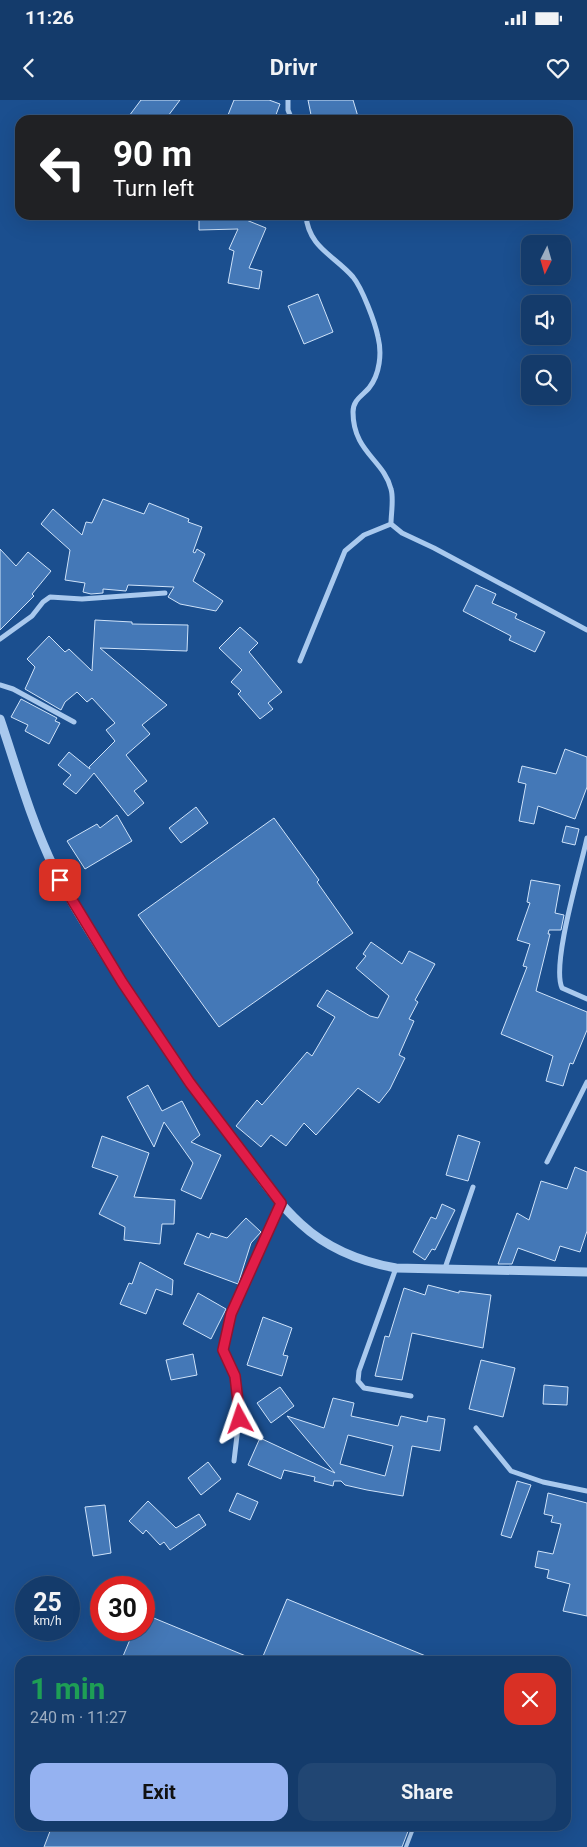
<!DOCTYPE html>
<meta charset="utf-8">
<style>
:root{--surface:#143b6b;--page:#214673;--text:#f1f3f6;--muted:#9dadc1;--line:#33557e;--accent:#95b2f1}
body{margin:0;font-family:Roboto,sans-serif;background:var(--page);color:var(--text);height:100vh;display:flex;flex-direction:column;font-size:19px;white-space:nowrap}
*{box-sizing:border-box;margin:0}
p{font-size:16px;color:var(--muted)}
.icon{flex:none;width:28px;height:28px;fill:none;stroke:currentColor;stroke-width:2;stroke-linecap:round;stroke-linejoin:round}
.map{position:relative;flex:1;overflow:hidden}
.drawer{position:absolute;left:15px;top:1556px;width:556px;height:175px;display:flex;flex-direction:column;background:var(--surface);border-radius:15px;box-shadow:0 5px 20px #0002,0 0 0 1px var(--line)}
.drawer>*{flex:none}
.hud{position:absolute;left:15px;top:15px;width:558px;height:105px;border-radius:15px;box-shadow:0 5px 20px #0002,0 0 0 1px var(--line);background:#202124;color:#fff;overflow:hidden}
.needle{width:32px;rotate:185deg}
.fabs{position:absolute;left:521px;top:135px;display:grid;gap:10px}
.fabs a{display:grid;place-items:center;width:50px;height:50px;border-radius:10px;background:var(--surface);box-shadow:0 5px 20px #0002,0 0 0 1px var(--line);font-size:25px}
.speed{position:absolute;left:15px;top:1476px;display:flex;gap:10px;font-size:25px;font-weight:700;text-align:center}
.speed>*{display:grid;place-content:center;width:65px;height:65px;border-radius:50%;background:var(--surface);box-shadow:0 5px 20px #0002,0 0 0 1px var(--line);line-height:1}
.speed small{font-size:12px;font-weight:400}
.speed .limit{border:8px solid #d22;background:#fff;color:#111}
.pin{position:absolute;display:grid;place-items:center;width:42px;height:42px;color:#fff;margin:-21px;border-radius:10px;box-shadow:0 2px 8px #0006}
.me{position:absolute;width:55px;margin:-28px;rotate:355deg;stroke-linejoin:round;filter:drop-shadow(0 0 4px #0008)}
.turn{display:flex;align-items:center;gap:18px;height:105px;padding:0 15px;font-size:22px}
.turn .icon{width:65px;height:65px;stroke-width:2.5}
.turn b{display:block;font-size:35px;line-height:42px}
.round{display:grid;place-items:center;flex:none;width:52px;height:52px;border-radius:15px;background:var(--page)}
.summary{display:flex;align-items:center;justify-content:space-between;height:85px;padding:0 15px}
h1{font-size:30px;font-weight:700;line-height:38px;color:#1e9e55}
.primary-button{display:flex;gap:10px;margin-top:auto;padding:10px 15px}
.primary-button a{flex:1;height:58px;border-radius:15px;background:var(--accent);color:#111;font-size:20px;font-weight:700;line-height:58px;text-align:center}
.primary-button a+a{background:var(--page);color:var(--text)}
.status{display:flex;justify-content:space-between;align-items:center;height:35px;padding:0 25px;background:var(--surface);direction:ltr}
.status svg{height:14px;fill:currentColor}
header{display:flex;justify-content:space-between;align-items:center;height:65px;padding:0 15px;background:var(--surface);font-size:22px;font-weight:700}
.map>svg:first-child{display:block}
.building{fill:#4478b7;stroke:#cfe3fa;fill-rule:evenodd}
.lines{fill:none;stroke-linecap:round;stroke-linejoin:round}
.service{stroke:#a9c9ee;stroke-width:4}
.minor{stroke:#a9c9ee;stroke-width:5}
.tertiary{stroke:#a9c9ee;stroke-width:9}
.route-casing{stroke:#92132f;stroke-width:12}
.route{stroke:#e11d48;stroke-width:9}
</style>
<div class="status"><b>11:26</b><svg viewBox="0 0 49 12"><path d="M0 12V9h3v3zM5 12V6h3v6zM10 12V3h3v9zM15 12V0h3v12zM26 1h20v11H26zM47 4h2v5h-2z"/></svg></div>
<header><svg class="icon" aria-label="back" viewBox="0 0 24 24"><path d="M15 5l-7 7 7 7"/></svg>Drivr<svg class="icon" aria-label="heart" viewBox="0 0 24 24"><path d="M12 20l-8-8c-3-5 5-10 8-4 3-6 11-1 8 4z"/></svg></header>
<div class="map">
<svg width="587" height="1747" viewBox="0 0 587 1747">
<rect width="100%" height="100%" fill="#1b4f8f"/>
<!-- building -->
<g class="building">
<path d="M141 0H180L165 20H126Z"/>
<path d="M234 0H269L280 4 274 20H226Z"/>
<path d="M308 0H353L359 20H339L338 15 312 20Z"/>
<path d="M199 115H234L266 128 249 168 262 171 259 189 228 183 234 151 229 149 238 129 199 130Z"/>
<path d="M318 194 333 232 304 244 288 206Z"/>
<path d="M103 399 144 414 149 403 189 419 188 422 202 427 193 452 195 453 197 449 205 454 193 481 223 501 216 511 180 504 168 497 174 487 128 485 126 491 103 489V493L91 494 83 492 85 483 65 480 70 450 41 424 53 409 82 435 86 422 92 423Z"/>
<path d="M0 449 16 466 28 452 51 471 32 494 34 496 0 530Z"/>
<path d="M476 485 496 494 492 503 517 514 515 518 545 532 535 552 509 540 511 536 463 511Z"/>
<path d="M95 520 132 522V524L188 525 187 551 100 548 167 605 142 625 150 634 126 655 147 681 134 691 144 703 128 716 94 673 76 694 63 684 71 675 58 665 69 652 90 669 89 667 115 641 106 630 115 623 92 598 87 602 77 592 65 602 61 610 25 589 35 567 27 559 49 536 65 552 69 549 92 571Z"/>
<path d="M240 527 258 543 249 552 282 592 268 603 273 609 260 619 238 594 241 591 231 582 242 570 219 548Z"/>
<path d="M21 599 57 618 55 621 60 623 49 644 25 631 28 625 11 617Z"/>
<path d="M565 649 587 657V687L575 719 538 706 534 724 519 721 526 684 518 682 522 666 556 674Z"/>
<path d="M196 707 208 723 181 743 169 728Z"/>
<path d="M117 715 132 741 85 769 67 741 97 724 100 728Z"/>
<path d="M274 718 319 780 317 782 353 833 219 927 138 815Z"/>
<path d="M566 726 579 729 575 745 562 742Z"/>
<path d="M531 780 560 785 555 813 564 815 561 830H549L548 834H550L536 891 587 912V930L573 964 570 963 563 986 546 981 553 956 501 934 527 867 523 866 530 844 517 840 530 803 527 802Z"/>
<path d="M371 842 402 864 409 851 435 864 415 900 418 902 409 919 414 921 399 955 405 958 390 989 379 1003 358 988 316 1035 304 1023 286 1046 271 1035 261 1047 236 1026 257 1000 262 1005 307 952 312 956 335 917 317 906 327 890 370 916 378 918 389 896 356 868 366 856 363 854Z"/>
<path d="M148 985 162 1011 182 1001 200 1035 191 1042 221 1055 201 1099 181 1090 193 1063 164 1022 154 1047 127 997Z"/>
<path d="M458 1035 480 1042 468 1081 446 1075Z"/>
<path d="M102 1036 149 1053 134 1097 175 1100 174 1124H162L160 1144 124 1140 125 1127 99 1114 118 1076 92 1067Z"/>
<path d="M575 1067 587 1072V1131L580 1152 560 1146 555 1161 518 1148 512 1164H498L517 1113 529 1120 541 1081 567 1089Z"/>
<path d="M442 1104 455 1110 435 1150 432 1149 425 1160 413 1152 431 1117 436 1119Z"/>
<path d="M246 1118 261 1132 251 1143 238 1184 184 1164 197 1133 209 1138 211 1133 227 1138Z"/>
<path d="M140 1162 173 1180 172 1195 156 1189 146 1214 120 1204 129 1183 132 1184Z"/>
<path d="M428 1185 459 1193V1191L491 1195 483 1248 412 1233 402 1280 375 1276 385 1236 389 1237 404 1188 425 1195Z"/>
<path d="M198 1193 226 1209 211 1239 183 1224Z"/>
<path d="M263 1217 292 1228 283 1255 288 1256 282 1276 247 1265Z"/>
<path d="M193 1254 197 1275 171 1280 166 1260Z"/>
<path d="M481 1260 515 1268 503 1317 469 1309Z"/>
<path d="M544 1285 568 1287 567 1305 543 1304Z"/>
<path d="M280 1287 294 1306 271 1323 257 1303Z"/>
<path d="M333 1298 354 1303 351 1316 398 1326 401 1316 427 1322 428 1316 445 1319 440 1351 412 1346 403 1396 367 1390 345 1385 341 1381H334L333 1386 314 1381 315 1377 284 1370 281 1379 248 1365 260 1338 335 1373 287 1316 324 1328ZM348 1335 393 1346 385 1376 340 1364Z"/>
<path d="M208 1362 221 1379 201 1395 188 1378Z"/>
<path d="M517 1381 531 1385 511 1438 501 1435Z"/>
<path d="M237 1393 258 1402 250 1420 229 1411Z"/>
<path d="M548 1393 587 1403V1516L563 1511 570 1484 547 1478 549 1470 535 1467 538 1451 553 1454 561 1424 551 1422 553 1416 544 1414Z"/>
<path d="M148 1401 176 1428 199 1414 206 1425 170 1450 164 1442 160 1445 146 1430 143 1434 129 1421Z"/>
<path d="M105 1405 111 1453 93 1456 85 1407Z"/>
<path d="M287 1499 438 1561H261Z"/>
<path d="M144 1514 258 1561H121L134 1530H144Z"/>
<path d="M52 1726H410L402 1747H44Z"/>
</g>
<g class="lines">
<!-- service -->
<path class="service" d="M406 1747 414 1726"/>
<!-- minor -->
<g class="minor">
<path d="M288 0V10L292 20"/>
<path d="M306 115C308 147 335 156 353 177 362 188 375 222 378 237 382 253 380 274 369 288 362 296 353 300 353 312 353 352 384 360 391 389 394 399 391 413 391 424L402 433 434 448 587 530"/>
<path d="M0 539 32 516 43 502 50 497 82 499 165 493"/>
<path d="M300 561 345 451 364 435 391 424"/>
<path d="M0 585 13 589 74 622"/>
<path d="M587 738C581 767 551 864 562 888L587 899"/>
<path d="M547 1062 587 982"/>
<path d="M396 1168 359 1271 358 1281 364 1288 411 1296"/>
<path d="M445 1168 473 1087"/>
<path d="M476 1328 511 1371 543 1382 587 1391"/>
<path d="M234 1361 240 1310 235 1276 223 1250 231 1214 281 1104"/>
</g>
<!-- tertiary -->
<path class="tertiary" d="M0 619C17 669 31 721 54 768 68 799 87 827 105 856 144 917 184 976 228 1033 251 1064 273 1099 301 1124 327 1148 362 1162 396 1168L587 1172"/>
</g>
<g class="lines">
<!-- route casing -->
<g class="route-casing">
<path id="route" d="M60 780 122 882 190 983 281 1103 231 1214 223 1250 235 1276 240 1319"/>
</g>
<!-- route -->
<use href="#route" class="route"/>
</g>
</svg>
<div class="fabs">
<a><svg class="needle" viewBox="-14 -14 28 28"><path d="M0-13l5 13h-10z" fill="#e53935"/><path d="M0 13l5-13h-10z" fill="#9dadc1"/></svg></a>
<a><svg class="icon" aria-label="sound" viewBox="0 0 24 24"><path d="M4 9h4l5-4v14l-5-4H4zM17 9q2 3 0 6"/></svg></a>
<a><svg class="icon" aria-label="search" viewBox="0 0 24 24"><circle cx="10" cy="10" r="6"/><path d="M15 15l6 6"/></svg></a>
</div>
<div class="speed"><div>25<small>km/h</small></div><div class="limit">30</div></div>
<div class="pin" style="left:60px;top:780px;background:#d93025"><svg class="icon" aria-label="arrive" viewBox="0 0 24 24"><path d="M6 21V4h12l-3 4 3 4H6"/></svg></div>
<svg class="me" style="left:240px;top:1319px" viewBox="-20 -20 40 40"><path d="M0-17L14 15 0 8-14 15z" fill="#e11d48" stroke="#fff" stroke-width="4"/></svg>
<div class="hud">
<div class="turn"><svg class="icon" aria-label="left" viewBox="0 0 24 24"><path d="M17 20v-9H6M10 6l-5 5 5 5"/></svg><div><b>90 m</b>Turn left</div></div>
</div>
<section class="drawer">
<div class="summary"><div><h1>1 min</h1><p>240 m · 11:27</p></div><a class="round" style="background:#d93025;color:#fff"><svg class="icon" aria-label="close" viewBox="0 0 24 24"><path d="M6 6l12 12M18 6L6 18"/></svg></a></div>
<div class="primary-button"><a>Exit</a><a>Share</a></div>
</section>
</div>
